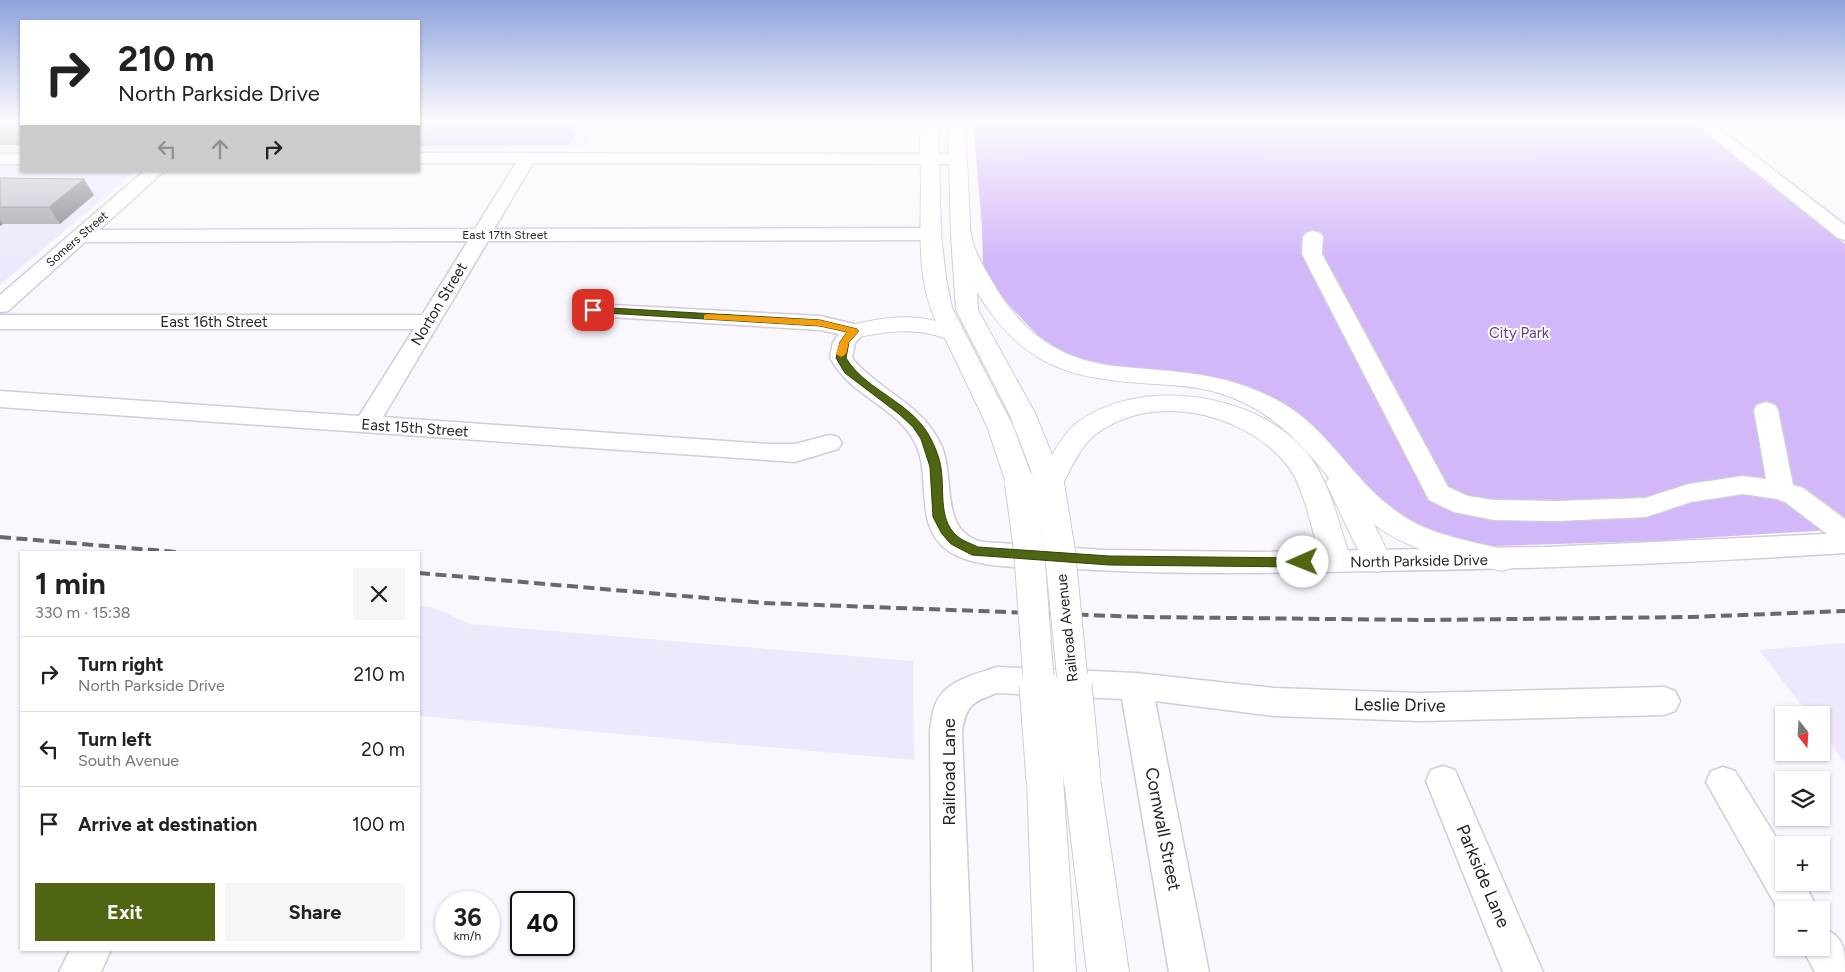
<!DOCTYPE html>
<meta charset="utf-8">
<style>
:root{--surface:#fff;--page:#f6f6f6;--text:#222;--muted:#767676;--line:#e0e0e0;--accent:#4f6511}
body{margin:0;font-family:Figtree,sans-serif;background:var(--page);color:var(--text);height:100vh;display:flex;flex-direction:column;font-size:19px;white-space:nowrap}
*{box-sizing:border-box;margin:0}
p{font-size:16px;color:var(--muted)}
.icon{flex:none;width:28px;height:28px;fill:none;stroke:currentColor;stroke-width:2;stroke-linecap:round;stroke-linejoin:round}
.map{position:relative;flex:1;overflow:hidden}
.drawer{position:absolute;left:20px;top:551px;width:400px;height:400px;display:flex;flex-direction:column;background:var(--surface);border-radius:0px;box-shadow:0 1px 4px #0004}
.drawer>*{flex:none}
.top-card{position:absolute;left:20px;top:20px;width:400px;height:152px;border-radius:0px;box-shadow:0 1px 4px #0004;background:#fff;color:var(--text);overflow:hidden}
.needle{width:32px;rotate:163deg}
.controls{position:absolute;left:1775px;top:706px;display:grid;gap:10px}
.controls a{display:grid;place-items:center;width:55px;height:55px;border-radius:0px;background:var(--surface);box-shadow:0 1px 4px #0004;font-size:25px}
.speed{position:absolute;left:435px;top:891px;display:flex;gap:10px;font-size:25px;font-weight:700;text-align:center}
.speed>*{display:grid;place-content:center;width:65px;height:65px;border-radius:50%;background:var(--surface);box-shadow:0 1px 4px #0004;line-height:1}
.speed small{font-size:12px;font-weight:400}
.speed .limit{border:2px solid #111;border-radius:8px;background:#fff;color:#111}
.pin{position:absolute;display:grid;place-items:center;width:42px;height:42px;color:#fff;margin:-21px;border-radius:10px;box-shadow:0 2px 8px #0006}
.me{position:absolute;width:55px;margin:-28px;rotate:269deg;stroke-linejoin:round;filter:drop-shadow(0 0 4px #0008)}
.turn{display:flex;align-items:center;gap:18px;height:105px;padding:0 15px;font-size:22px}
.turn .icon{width:65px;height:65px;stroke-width:2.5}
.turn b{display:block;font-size:35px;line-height:42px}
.lanes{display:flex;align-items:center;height:48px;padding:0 15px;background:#0003;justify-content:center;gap:25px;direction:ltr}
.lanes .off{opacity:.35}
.round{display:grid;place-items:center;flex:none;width:52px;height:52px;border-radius:0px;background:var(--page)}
.overview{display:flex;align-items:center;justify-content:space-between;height:85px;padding:0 15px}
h1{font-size:30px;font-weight:700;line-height:38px}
.primary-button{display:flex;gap:10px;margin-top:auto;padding:10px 15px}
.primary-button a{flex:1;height:58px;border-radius:0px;background:var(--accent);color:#fff;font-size:20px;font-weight:700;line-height:58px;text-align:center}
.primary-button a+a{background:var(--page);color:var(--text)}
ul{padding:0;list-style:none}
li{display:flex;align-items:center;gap:15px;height:75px;padding:0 15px;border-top:1px solid var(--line)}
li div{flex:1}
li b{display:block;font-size:19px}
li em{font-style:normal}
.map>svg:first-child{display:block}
.built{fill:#efe7fc}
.green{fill:#d3b8f9}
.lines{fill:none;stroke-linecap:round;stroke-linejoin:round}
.minor-casing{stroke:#d1ccd9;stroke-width:3}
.major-casing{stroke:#d1ccd9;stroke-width:2}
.minor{fill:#fff;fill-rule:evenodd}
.major{fill:#fff;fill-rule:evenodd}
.rail{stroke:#6a686d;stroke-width:4;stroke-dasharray:11 5.5;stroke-linecap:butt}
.major-bridge-far1-casing{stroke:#d1ccd9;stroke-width:32;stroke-linecap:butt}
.major-bridge-casing{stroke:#d1ccd9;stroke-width:39;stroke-linecap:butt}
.major-bridge-far1{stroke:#fff;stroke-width:30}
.major-bridge{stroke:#fff;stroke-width:37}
.wall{fill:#a9a5af}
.shaded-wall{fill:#89868f}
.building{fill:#c4c0cc;stroke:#89868f}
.route{fill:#4f6511;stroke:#33420b}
.slow{fill:#f59e0b}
.labels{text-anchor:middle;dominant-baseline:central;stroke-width:4;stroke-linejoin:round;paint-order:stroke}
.far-street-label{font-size:12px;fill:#252327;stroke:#fff}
.street-label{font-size:15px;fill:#252327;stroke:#fff}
.park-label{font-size:15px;fill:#664090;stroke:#fff}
.near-street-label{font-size:18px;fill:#252327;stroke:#fff}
</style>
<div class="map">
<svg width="1845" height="972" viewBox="0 0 1845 972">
<rect width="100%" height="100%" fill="#faf7fe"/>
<!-- built -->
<g class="built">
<path d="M0 122H21V171H136L0 285Z"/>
<path d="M419 122H599L585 148 419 149Z"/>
<path d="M419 606 432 607 470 624 913 661 914 760 419 716Z"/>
<path d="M1845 643V763L1821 731V715H1809L1759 650Z"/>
</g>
<!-- green -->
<g class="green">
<path d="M419 122H581L569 145 419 146Z"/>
<path d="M973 122H1690L1845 244V529L1652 541 1494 546 1445 538 1414 524 1396 513 1282 409 1121 367 1072 357 1044 342 1004 300 983 268 982 226Z"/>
</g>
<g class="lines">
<!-- minor casing -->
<g class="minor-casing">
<g id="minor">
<path d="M1693 122H1711L1845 225V240L1838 238Z"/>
<path d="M419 153 958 154 964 155 967 159 964 163 958 164 533 163 494 229 931 228 938 230 941 234 938 238 931 240 488 241 383 417 767 444H795L829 435 838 437 842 443 838 449 795 462 0 407V391L359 416 414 329H0V315H422L468 241 85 242 8 311 0 312V295L144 171H164L99 230 475 229 516 163H419Z"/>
<rect x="0" y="154" width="21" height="10"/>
<path d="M1313 231 1320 233 1323 237 1322 254 1448 487 1468 496 1494 500 1557 501 1645 498 1689 484 1743 476 1766 479 1754 410 1757 405 1766 402 1775 405 1778 410 1793 485 1803 488 1845 519V553C1689 563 1533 569 1376 571 1277 573 1178 575 1079 569 1044 567 979 571 950 552 913 528 931 481 917 447 905 418 874 404 851 384 843 377 836 368 830 358L833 342 839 334 820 330 593 316 585 315 582 310 585 305 593 304 820 316 862 326 865 331 855 343 852 358C879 391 923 404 941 445 956 477 938 532 983 542L1105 550 1254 552 1546 547 1827 534 1785 502 1777 499 1743 494 1691 502 1646 517 1557 521 1494 520 1454 512 1429 500 1302 254 1303 237 1306 233Z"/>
<path d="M997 667 1136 673 1274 688 1420 693 1664 687 1675 691 1680 701 1675 711 1664 715 1420 721 1274 716 1155 701 1209 972H1169L1122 699 997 693C972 702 966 705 962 732L972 972H932L930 732C931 723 932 713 935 705 945 680 974 675 997 667Z"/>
<path d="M1443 766 1455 770 1543 972H1503L1426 781 1431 770Z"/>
<path d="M1723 767 1735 771 1784 850V882H1804L1818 910H1784V920L1706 782 1711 771Z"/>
<path d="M1821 927C1845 937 1845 948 1845 972H1815L1802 948H1821Z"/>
<path d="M70 950H111L101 972H59Z"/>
</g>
</g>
<!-- major casing -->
<g class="major-casing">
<g id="major">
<path d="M921 122H938L941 234 946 278 952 308 1013 426 1034 483 1030 490 1020 492 1010 490 1006 483 987 426 945 338C914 327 886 331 854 338L846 336 842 331 846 326C876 319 905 313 936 321 916 280 921 227 921 183 921 163 919 142 921 122Z"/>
<path d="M948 122H965C966 149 968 177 969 204 970 215 969 228 972 239 975 252 983 266 990 278 1018 328 1055 359 1114 366 1173 372 1223 371 1277 400 1328 427 1350 478 1396 511 1430 537 1472 540 1512 552L1517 560 1512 568 1502 571C1458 560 1411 553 1374 524L1392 561 1387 569 1377 572 1367 569 1326 483 1329 478C1296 437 1265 405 1212 391 1189 385 1165 385 1141 383 1063 378 1019 361 977 292L978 310 1035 413 1052 455C1059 443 1067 430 1078 422 1141 376 1257 392 1307 453 1331 483 1339 525 1351 561L1346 569 1336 572 1326 569 1321 561C1313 535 1304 485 1287 465 1244 412 1153 391 1096 434 1078 448 1070 472 1059 491L1049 494 1039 491 1009 413 956 310 951 235Z"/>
<path d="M1045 763 1058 768 1063 779 1076 972H1034L1027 779 1032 768Z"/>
<path d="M1082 763 1095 768 1100 779 1129 972H1087L1064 779 1069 768Z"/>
</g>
</g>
<!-- minor -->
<use href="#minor" class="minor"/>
<!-- major -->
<use href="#major" class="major"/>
<!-- rail -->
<g class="rail">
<path d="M0 537 176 552"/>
<path d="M419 573 764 603 1142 617 1424 620 1692 617 1845 611"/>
</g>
<!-- major-bridge-far1 casing -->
<g class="major-bridge-far1-casing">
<g id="major-bridge-far1">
<path d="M1020 483 1029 550 1039 686"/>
<path d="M1049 484 1060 552 1073 686"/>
</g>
</g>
<!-- major-bridge casing -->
<g class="major-bridge-casing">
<g id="major-bridge">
<path d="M1038 685 1045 779"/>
<path d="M1073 685 1082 779"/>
</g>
</g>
<!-- major-bridge-far1 -->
<use href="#major-bridge-far1" class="major-bridge-far1"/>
<!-- major-bridge -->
<use href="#major-bridge" class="major-bridge"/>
</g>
<!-- wall -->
<g class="wall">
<rect x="0" y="122" width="21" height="23"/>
<path d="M0 178 94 195 60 224H3L0 226Z"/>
</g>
<!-- shaded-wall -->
<g class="shaded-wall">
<path d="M84 179 94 195 60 224 49 207Z"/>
<path d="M0 220 3 224 0 226Z"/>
</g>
<!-- building -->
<g class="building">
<rect x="0" y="122" width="21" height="8"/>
<path d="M0 178 84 179 49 207H0Z"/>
</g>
<!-- sky -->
<linearGradient id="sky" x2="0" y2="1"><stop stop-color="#8ea4dd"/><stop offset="0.47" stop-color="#fdfbff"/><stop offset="1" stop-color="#fdfbff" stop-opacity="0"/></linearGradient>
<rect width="1845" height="258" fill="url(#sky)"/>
<!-- route -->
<path class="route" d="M593 307 820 320 857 329 859 331 849 342 846 358C867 392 913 402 931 439 935 447 940 459 941 468 945 492 937 523 961 539 966 542 972 544 978 547L1109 556 1303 558 1307 559 1309 562 1307 565 1303 567 1109 565 972 555 951 544 942 534 933 517 930 467 921 439 913 427 899 414 845 373 836 358 840 342 847 332 820 326 589 312V308Z"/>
<!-- slow -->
<path class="slow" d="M707 314 820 320 857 329 859 331 849 342 846 354 841 357 836 354 840 342 847 332 820 326 704 319V315Z"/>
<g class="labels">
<!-- far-street labels -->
<g class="far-street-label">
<text x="505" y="235">East 17th Street</text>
<text transform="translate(77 239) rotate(-41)">Somers Street</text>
</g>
<!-- street labels -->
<g class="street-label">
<text transform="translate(439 304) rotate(-59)">Norton Street</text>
<text x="214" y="322">East 16th Street</text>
<text transform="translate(415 428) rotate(4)">East 15th Street</text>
<text transform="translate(1419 561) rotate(-1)">North Parkside Drive</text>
<text transform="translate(1067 628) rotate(-96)">Railroad Avenue</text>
</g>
<!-- park labels -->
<g class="park-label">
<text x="1519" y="333">City Park</text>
</g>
<!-- near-street labels -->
<g class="near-street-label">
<text transform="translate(1400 705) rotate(1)">Leslie Drive</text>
<text transform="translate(949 772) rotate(-90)">Railroad Lane</text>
<text transform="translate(1163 829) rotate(79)">Cornwall Street</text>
<text transform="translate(1483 876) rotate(67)">Parkside Lane</text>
</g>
</g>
</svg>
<div class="controls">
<a><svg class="needle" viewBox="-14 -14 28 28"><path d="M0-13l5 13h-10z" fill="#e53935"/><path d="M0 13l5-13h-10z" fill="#767676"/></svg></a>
<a><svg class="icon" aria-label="layers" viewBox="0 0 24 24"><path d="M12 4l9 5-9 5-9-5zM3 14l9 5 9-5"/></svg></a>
<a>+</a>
<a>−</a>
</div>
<div class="speed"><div>36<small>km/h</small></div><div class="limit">40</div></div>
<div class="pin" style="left:593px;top:310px;background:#d93025"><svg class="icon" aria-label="arrive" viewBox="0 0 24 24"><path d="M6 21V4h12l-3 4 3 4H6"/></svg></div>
<svg class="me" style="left:1303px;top:562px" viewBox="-20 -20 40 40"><circle r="19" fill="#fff"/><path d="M0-13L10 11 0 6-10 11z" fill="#4f6511"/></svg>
<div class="top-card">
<div class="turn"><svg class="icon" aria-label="right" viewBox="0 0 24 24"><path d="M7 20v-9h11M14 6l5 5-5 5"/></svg><div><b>210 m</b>North Parkside Drive</div></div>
<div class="lanes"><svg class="icon off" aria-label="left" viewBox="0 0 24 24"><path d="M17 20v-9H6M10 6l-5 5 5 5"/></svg><svg class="icon off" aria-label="ahead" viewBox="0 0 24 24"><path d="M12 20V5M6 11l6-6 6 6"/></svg><svg class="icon" aria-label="right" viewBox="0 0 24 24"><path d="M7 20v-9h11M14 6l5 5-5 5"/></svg></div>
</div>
<section class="drawer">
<div class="overview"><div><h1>1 min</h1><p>330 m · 15:38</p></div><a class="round"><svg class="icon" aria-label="close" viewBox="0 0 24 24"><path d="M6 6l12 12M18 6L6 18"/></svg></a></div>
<ul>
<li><svg class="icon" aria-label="right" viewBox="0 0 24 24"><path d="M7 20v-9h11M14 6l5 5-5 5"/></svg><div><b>Turn right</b><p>North Parkside Drive</p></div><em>210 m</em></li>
<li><svg class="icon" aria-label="left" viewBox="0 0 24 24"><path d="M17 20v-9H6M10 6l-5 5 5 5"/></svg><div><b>Turn left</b><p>South Avenue</p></div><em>20 m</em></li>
<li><svg class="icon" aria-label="arrive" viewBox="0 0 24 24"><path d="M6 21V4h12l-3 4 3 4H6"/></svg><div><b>Arrive at destination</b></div><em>100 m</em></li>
</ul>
<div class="primary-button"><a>Exit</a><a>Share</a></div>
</section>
</div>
